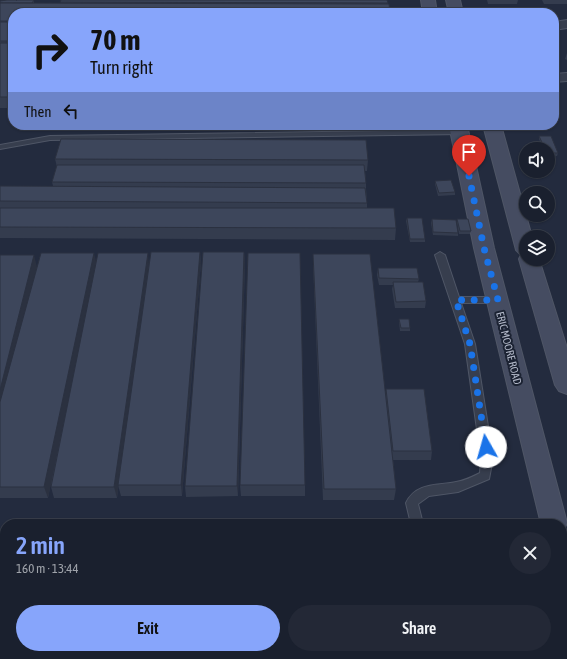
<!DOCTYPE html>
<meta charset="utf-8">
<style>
:root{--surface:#1a202e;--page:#232836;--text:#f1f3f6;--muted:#9fa3aa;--line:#383e4a;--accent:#87a5fb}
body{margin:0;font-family:"Asap Condensed",sans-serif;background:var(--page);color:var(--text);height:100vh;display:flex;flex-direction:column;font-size:15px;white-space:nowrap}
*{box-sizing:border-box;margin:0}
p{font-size:13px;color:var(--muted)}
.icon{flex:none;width:22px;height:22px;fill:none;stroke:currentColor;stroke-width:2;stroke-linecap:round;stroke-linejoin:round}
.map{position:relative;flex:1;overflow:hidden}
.details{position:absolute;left:0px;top:519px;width:567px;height:140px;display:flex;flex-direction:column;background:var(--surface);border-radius:16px 16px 0 0;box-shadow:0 1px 3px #0004,0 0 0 1px var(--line)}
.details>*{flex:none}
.banner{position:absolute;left:8px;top:8px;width:551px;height:122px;border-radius:16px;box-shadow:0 1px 3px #0004,0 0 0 1px var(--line);background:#87a5fb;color:#111;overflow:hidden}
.fabs{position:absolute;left:519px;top:142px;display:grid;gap:8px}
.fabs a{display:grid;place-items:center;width:36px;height:36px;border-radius:50%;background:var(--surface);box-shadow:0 1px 3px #0004,0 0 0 1px var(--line);font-size:20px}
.pin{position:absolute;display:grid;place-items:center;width:34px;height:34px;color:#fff;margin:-41px -17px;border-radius:50% 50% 50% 0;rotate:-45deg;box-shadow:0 0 4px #0007}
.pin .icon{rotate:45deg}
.me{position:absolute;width:44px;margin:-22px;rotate:353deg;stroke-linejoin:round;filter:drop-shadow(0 0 3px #0008)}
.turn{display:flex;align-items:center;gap:14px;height:84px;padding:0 16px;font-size:18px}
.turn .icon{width:52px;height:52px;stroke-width:2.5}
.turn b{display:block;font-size:28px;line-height:34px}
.then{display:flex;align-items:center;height:38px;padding:0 16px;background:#0003;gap:8px;font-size:15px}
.round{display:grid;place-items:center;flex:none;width:42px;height:42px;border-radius:21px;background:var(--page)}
.head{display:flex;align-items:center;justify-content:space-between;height:68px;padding:0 16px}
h1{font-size:24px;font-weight:600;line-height:30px;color:var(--accent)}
.button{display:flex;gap:8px;margin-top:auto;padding:8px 16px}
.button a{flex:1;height:46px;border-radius:24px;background:var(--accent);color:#111;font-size:16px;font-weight:600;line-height:46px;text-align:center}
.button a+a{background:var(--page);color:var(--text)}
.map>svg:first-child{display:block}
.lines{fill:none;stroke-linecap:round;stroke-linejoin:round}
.lane-casing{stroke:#4f5666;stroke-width:2}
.street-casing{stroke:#4f5666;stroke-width:2}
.secondary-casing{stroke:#4f5666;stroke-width:2}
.lane{fill:#373e4e;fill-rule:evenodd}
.street{fill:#373e4e;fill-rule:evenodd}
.secondary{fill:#454c61;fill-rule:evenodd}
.wall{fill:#343c4e}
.shaded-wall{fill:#2b3140}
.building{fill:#3d465b;stroke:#2b3140}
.route{stroke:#1a73e8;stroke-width:7;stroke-dasharray:0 12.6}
.labels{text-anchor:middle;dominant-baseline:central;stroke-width:4;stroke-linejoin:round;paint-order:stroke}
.street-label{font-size:11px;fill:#b3b9c9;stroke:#1c2333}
</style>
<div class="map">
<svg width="567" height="659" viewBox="0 0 567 659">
<rect width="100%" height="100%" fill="#232b3e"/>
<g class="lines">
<!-- lane casing -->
<g class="lane-casing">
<g id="lane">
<path d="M460 130H463V134L50 140 0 149V145L50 136Z"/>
<path d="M440 252 445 255 459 297H498L503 300 498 303H461L475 344 493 458 489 479 458 492 429 496 418 504 423 524H411L406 503C416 482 437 486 456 482 464 481 472 477 480 473L481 458 465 344 435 255Z"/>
</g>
</g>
<!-- street casing -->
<g class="street-casing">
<g id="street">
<path d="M567 20V28L554 30V22Z"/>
<path d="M567 73V81L554 82V74Z"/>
<rect x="0" y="537" width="5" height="22"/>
</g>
</g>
<!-- secondary casing -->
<g class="secondary-casing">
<g id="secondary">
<path d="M421 0H435L437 13H423Z"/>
<path d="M446 0H460L463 13H449Z"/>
<path d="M449 125H467L494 248 567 523 562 533V524H541L474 248Z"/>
<path d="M483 125H501L532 237H526V259H539L567 348V394L559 391 555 385 519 259 521 255 516 250Z"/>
<path d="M562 544 567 546V589L562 587Z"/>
</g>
</g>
<!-- lane -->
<use href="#lane" class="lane"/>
<!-- street -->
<use href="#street" class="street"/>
<!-- secondary -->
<use href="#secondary" class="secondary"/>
</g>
<!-- wall -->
<g class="wall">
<path d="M7 0H34V3H61L60 2 388 3V4L13 13V108H0V1Z"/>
<path d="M487 0H518L517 4H488Z"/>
<path d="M542 0H567V4H544Z"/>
<path d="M567 53V60L565 59Z"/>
<rect x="320" y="125" width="48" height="4"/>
<path d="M371 125H410V126L371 127Z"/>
<path d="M539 136 558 153 557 156H548V149H543L539 139Z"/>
<path d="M55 159 368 160 367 171H365L366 183V188L367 203V208L396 228 395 240 0 238V186H53L52 182 57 167Z"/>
<path d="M435 181 455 192V195L438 196 435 184Z"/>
<path d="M407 218 425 239V242H410L406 221Z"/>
<path d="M432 219 458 233V236L433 235 431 223Z"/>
<path d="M457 219 471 231 470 234H459L457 223Z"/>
<path d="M200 252 201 263 182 496H121L118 485 121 464 117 498H54L51 487V483L48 498H0V255L37 267 96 261 149 263Z"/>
<path d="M244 252 245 263 238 496 186 497 185 486Z"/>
<path d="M313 254 386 392V389L432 451 431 460H393L396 489 394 500H323L313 265Z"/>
<path d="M378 268 419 279 418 282 426 301 425 308H395L392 289 393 285H379L377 275Z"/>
<path d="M399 319 410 328V331H400L399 322Z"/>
<path d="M240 485H305V496H241Z"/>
</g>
<!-- shaded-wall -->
<g class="shaded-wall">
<path d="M200 252 201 263 182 496 181 485Z"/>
<path d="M244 252 245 263 238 496 237 486Z"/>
<path d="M94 253 97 264 48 498 44 487Z"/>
<path d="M148 253 149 264 117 498 114 487Z"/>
<path d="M34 255 37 267 0 418V390Z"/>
<path d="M54 654H60L59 659H53Z"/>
<rect x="131" y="654" width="4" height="5"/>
<rect x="220" y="654" width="2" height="5"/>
</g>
<!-- building -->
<g class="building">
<path d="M7 0H17H16H34L32 3H0V1Z"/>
<path d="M61 0H387L388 3 60 2Z"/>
<path d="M0 3 389 4 390 13H13V21H0Z"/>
<rect x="0" y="22" width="13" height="19"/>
<rect x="0" y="43" width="13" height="54"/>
<path d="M539 136H551L558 153H548V149H545Z"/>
<path d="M61 139 366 140 368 160 55 159Z"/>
<path d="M57 165H364L366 183 52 182Z"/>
<path d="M451 180 455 192 439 193 435 181Z"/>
<path d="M0 186 365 188 367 203 0 201Z"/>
<path d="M0 208H394L396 228 0 227Z"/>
<path d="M407 218H422L425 239H410Z"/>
<path d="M432 219 456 220 458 233 433 232Z"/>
<path d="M457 219H468L471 231H460Z"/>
<path d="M151 252H200L181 485H118Z"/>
<path d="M203 252H244L237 486H185Z"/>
<path d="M41 253H94L44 487H0V402Z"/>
<path d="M98 253H148L114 487H51Z"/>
<path d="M248 253H300L305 485H240Z"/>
<path d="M313 254H370L396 489H324Z"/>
<path d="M0 255H34L0 390Z"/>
<path d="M378 268H417L419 279 379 278Z"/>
<path d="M393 282H423L426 301 396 302Z"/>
<path d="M399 319H409L410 328H401Z"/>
<path d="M386 389H424L432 451H393Z"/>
<path d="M0 615H5V654H54L53 659H0Z"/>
<path d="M57 654H131V659H56Z"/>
<rect x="135" y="654" width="85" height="5"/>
</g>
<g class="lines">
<!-- route -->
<path class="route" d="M469 176 484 248 498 300H456L470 344 486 447"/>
</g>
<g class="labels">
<!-- street labels -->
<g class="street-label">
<text transform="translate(509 348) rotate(76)">ERIC MOORE ROAD</text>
</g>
</g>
</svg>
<div class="fabs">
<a><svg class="icon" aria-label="sound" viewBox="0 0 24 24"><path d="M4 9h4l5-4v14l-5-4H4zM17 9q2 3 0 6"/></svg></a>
<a><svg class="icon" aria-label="search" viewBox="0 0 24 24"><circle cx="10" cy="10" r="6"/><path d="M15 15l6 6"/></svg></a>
<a><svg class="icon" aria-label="layers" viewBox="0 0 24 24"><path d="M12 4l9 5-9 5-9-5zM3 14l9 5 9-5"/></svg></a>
</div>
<div class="pin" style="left:469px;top:176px;background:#d93025"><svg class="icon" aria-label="arrive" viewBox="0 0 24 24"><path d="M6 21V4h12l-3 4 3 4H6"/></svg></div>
<svg class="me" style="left:486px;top:447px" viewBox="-20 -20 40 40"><circle r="19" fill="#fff"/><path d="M0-13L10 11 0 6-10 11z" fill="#1a73e8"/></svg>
<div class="banner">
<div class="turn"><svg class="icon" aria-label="right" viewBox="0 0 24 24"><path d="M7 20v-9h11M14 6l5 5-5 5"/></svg><div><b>70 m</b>Turn right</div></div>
<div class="then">Then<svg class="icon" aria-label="left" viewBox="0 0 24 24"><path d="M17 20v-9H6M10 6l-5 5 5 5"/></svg></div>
</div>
<section class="details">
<div class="head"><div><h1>2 min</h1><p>160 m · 13:44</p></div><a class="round"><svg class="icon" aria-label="close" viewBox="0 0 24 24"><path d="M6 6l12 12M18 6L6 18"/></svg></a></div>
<div class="button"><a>Exit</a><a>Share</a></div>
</section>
</div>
